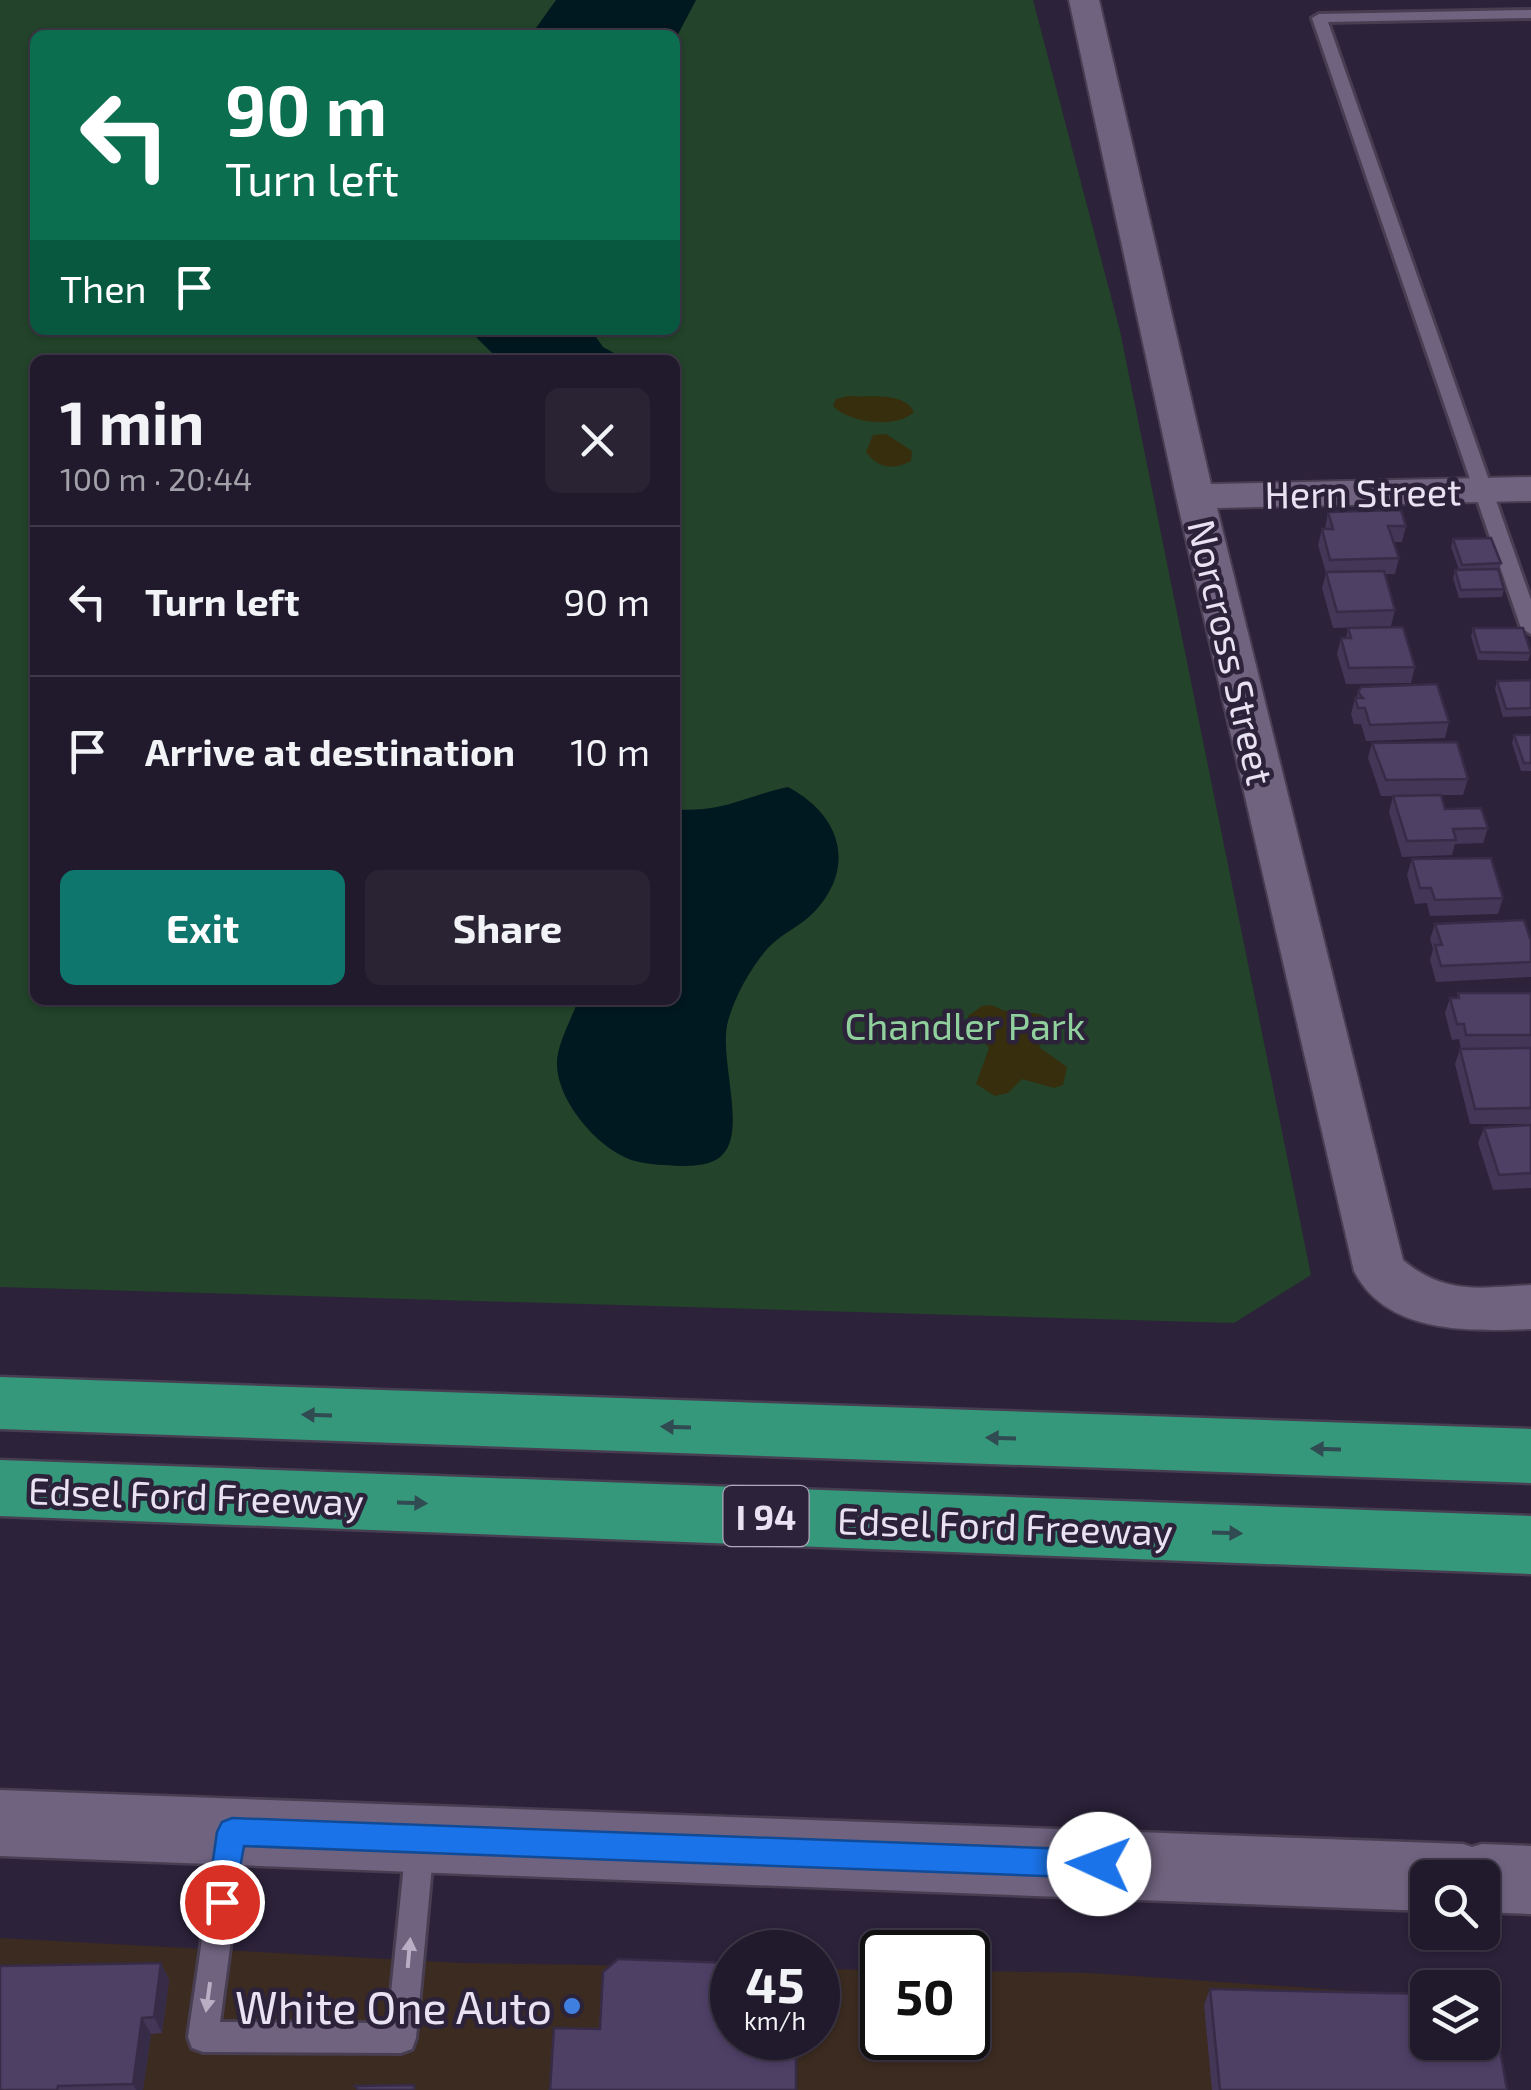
<!DOCTYPE html>
<meta charset="utf-8">
<style>
:root{--surface:#211a2c;--page:#292334;--text:#f1f3f6;--muted:#a2a1a9;--line:#3e3848;--accent:#0f766e}
body{margin:0;font-family:"Exo 2",sans-serif;background:var(--page);color:var(--text);height:100vh;display:flex;flex-direction:column;font-size:38px;white-space:nowrap}
*{box-sizing:border-box;margin:0}
p{font-size:32px;color:var(--muted)}
.icon{flex:none;width:55px;height:55px;fill:none;stroke:currentColor;stroke-width:2;stroke-linecap:round;stroke-linejoin:round}
.map{position:relative;flex:1;overflow:hidden}
.panel{position:absolute;left:30px;top:355px;width:650px;height:650px;display:flex;flex-direction:column;background:var(--surface);border-radius:15px;box-shadow:0 2px 8px #0004,0 0 0 2px var(--line)}
.panel>*{flex:none}
.hud{position:absolute;left:30px;top:30px;width:650px;height:305px;border-radius:15px;box-shadow:0 2px 8px #0004,0 0 0 2px var(--line);background:#0b6e4f;color:#fff;overflow:hidden}
.buttons{position:absolute;left:1410px;top:1860px;display:grid;gap:20px}
.buttons a{display:grid;place-items:center;width:90px;height:90px;border-radius:15px;background:var(--surface);box-shadow:0 2px 8px #0004,0 0 0 2px var(--line);font-size:50px}
.speed{position:absolute;left:710px;top:1930px;display:flex;gap:20px;font-size:50px;font-weight:700;text-align:center}
.speed>*{display:grid;place-content:center;width:130px;height:130px;border-radius:50%;background:var(--surface);box-shadow:0 2px 8px #0004,0 0 0 2px var(--line);line-height:1}
.speed small{font-size:25px;font-weight:400}
.speed .limit{border:5px solid #111;border-radius:15px;background:#fff;color:#111}
.pin{position:absolute;display:grid;place-items:center;width:85px;height:85px;color:#fff;margin:-42px;border:5px solid #fff;border-radius:50%;box-shadow:0 2px 10px #0007}
.me{position:absolute;width:110px;margin:-55px;rotate:272deg;stroke-linejoin:round;filter:drop-shadow(0 0 8px #0008)}
.turn{display:flex;align-items:center;gap:35px;height:210px;padding:0 30px;font-size:45px}
.turn .icon{width:130px;height:130px;stroke-width:2.5}
.turn b{display:block;font-size:70px;line-height:85px}
.then{display:flex;align-items:center;height:95px;padding:0 30px;background:#0003;gap:20px;font-size:38px}
.round{display:grid;place-items:center;flex:none;width:105px;height:105px;border-radius:15px;background:var(--page)}
.summary{display:flex;align-items:center;justify-content:space-between;height:170px;padding:0 30px}
h1{font-size:60px;font-weight:700;line-height:75px}
.action{display:flex;gap:20px;margin-top:auto;padding:20px 30px}
.action a{flex:1;height:115px;border-radius:15px;background:var(--accent);color:#fff;font-size:40px;font-weight:700;line-height:115px;text-align:center}
.action a+a{background:var(--page);color:var(--text)}
ul{padding:0;list-style:none}
li{display:flex;align-items:center;gap:30px;height:150px;padding:0 30px;border-top:2px solid var(--line)}
li div{flex:1}
li b{display:block;font-size:38px}
li em{font-style:normal}
.map>svg:first-child{display:block}
.commercial{fill:#3b2b20}
.green{fill:#23432a;fill-rule:evenodd}
.sand{fill:#372e0e}
.water{fill:#001820}
.lines{fill:none;stroke-linecap:round;stroke-linejoin:round}
.lane-casing{stroke:#483e52;stroke-width:6}
.street-casing{stroke:#483e52;stroke-width:4}
.secondary-casing{stroke:#483e52;stroke-width:5}
.highway-casing{stroke:#483e52;stroke-width:5}
.lane{fill:#6f637f;fill-rule:evenodd}
.street{fill:#6f637f;fill-rule:evenodd}
.secondary{fill:#6f637f;fill-rule:evenodd}
.highway{fill:#36987b;fill-rule:evenodd}
.wall{fill:#433657}
.shaded-wall{fill:#372c47}
.building{fill:#4e3f65;stroke:#372c47;stroke-width:2.5}
.oneway{fill:#304b51}
.oneway2{fill:#b8afc4}
.route{fill:#1a73e8;stroke:#114b97;stroke-width:2.5}
.shop-dot{fill:#3f7fe0;stroke:#2c223a;stroke-width:4}
.labels{text-anchor:middle;dominant-baseline:central;stroke-width:9;stroke-linejoin:round;paint-order:stroke}
.shield{fill:#2c223a;stroke:#b0a8bb;stroke-width:2.5}
.shield-label{font-size:35px;font-weight:bold;fill:#e8e2f2}
.street-label{font-size:38px;fill:#e8e2f2;stroke:#2c223a}
.park-label{font-size:38px;fill:#90d09d;stroke:#2c223a}
.near-poi-label{font-size:45px;fill:#e8e2f2;stroke:#2c223a;text-anchor:end}
</style>
<div class="map">
<svg width="1531" height="2090" viewBox="0 0 1531 2090">
<rect width="100%" height="100%" fill="#2c223a"/>
<!-- commercial -->
<path class="commercial" d="M0 1938 462 1963 732 1967V2038H818V1969L882 1970V2038H968V1971L1091 1973 1427 1996 1428 2042 1479 2090H0Z"/>
<!-- green -->
<path class="green" d="M0 0H1033L1120 331 1311 1275 1234 1323 0 1287ZM35 35H675V330H35ZM35 360H675V1000H35Z"/>
<!-- sand -->
<g class="sand">
<path d="M848 396C870 398 903 391 914 412 897 429 849 423 833 406L836 399Z"/>
<path d="M886 434 912 451 911 461C894 470 878 469 866 452L873 435Z"/>
<path d="M992 1005C1015 1019 1032 1006 1050 1020L1052 1027 1039 1047 1067 1067 1063 1085 1054 1088 1022 1079 1008 1093 995 1096 976 1084 989 1048 970 1025 968 1016 982 1006Z"/>
</g>
<!-- water -->
<g class="water">
<path d="M556 0H696L675 40V35H531Z"/>
<path d="M469 330H591L603 347 627 360H499Z"/>
<path d="M788 787C839 814 857 864 816 910 803 925 782 933 768 948 751 967 735 996 728 1021 718 1057 747 1129 723 1154 714 1165 694 1166 681 1166 666 1165 649 1165 635 1161 600 1151 558 1103 557 1065 556 1045 572 1019 578 1000H675V809C720 814 746 796 788 787Z"/>
</g>
<g class="lines">
<!-- lane casing -->
<g class="lane-casing">
<g id="lane">
<path d="M1531 10V18L1328 22 1531 600V634L1521 628 1312 18 1319 14Z"/>
<path d="M231 1821 241 1825 245 1835 220 2022 388 2023 406 1844 410 1834 420 1830 430 1834 434 1844 416 2038 412 2049 401 2053 203 2052 192 2048 188 2037 217 1835 221 1825Z"/>
</g>
</g>
<!-- street casing -->
<g class="street-casing">
<path id="street" d="M1069 0H1099L1211 484 1531 477V501L1217 508 1403 1260C1444 1295 1480 1288 1531 1285V1329C1470 1331 1387 1335 1354 1271L1176 496Z"/>
</g>
<!-- secondary casing -->
<g class="secondary-casing">
<path id="secondary" d="M0 1790 1463 1844 1472 1847 1482 1844 1531 1846V1914L1482 1912V1878H1428V1911L0 1856Z"/>
</g>
<!-- highway casing -->
<g class="highway-casing">
<g id="highway">
<path d="M0 1377 1531 1429V1483L0 1429Z"/>
<path d="M0 1460 1531 1516V1574L0 1516Z"/>
</g>
</g>
<!-- lane -->
<use href="#lane" class="lane"/>
<!-- street -->
<use href="#street" class="street"/>
<!-- secondary -->
<use href="#secondary" class="secondary"/>
<!-- highway -->
<use href="#highway" class="highway"/>
</g>
<!-- wall -->
<g class="wall">
<path d="M1328 512 1406 526 1402 542H1393L1399 558 1395 574H1384L1395 610 1391 626 1333 628 1322 588 1326 573 1318 545 1322 529H1325Z"/>
<path d="M1453 539 1501 563 1499 572 1504 589 1502 597 1459 598 1453 578 1455 570H1459L1451 547Z"/>
<path d="M1348 628 1415 667 1411 683 1346 684 1337 654 1341 638H1346Z"/>
<path d="M1473 628 1531 653 1528 661 1478 660 1471 636Z"/>
<path d="M1531 680V716L1503 717 1495 689 1497 681Z"/>
<path d="M1358 692 1449 722 1445 738 1366 741 1361 724H1354L1351 714 1355 698H1356Z"/>
<path d="M1514 735H1531V771H1521L1512 743Z"/>
<path d="M1372 743 1468 779 1463 795H1441L1445 809 1488 828 1483 843 1455 844 1452 855 1402 857 1389 812 1393 796H1410H1381L1368 758Z"/>
<path d="M1412 859 1503 898 1498 914 1430 916 1427 903 1415 904 1407 875Z"/>
<path d="M1435 924 1531 941V977L1436 982 1430 960 1433 949 1430 939Z"/>
<path d="M1458 993H1531V1124H1470L1455 1064 1460 1049H1461L1459 1039 1452 1040 1445 1013 1450 998H1457Z"/>
<path d="M1531 1125V1188L1493 1190 1478 1143 1484 1128Z"/>
<path d="M161 1963 169 1980 162 2033 151 2034 143 2090H0Z"/>
<path d="M1210 1989 1507 2090H1212L1204 2005Z"/>
</g>
<!-- shaded-wall -->
<g class="shaded-wall">
<path d="M161 1963 169 1980 162 2033 154 2017Z"/>
<path d="M142 2018 151 2034 143 2090H136L133 2084Z"/>
</g>
<!-- building -->
<g class="building">
<path d="M1401 510 1406 526H1388L1399 558 1330 560 1322 529H1333L1328 512Z"/>
<path d="M1491 538 1501 563 1462 565 1453 539Z"/>
<path d="M1498 569 1504 589 1461 590 1455 570Z"/>
<path d="M1384 571 1395 610 1337 612 1326 572Z"/>
<path d="M1403 627 1415 667 1349 668 1341 638H1351L1348 628Z"/>
<path d="M1473 628H1523L1531 653 1480 652Z"/>
<path d="M1531 680V708L1506 709 1497 681Z"/>
<path d="M1437 684 1449 722 1370 725 1365 708H1358L1355 698H1363L1358 692 1361 687Z"/>
<path d="M1514 735H1531V763H1524Z"/>
<path d="M1457 742 1468 779 1386 780 1372 743Z"/>
<path d="M1441 795 1445 809 1481 808 1488 828 1453 829 1456 840 1407 841 1393 796Z"/>
<path d="M1491 858 1503 898 1435 900 1431 888H1420L1412 859Z"/>
<path d="M1524 920 1531 941V962L1441 966 1435 945H1442L1435 924Z"/>
<path d="M1458 993H1531V1035H1466L1464 1024H1457L1450 998H1459Z"/>
<path d="M1531 1048V1108L1475 1109 1460 1049Z"/>
<path d="M1531 1125V1173L1499 1175 1484 1128Z"/>
<path d="M618 1959 732 1963V2038H796V2090H550L554 2028 600 2029 603 1972Z"/>
<path d="M161 1963 154 2017 142 2018 133 2084 58 2086 57 2090H0V1966Z"/>
<path d="M1210 1989 1428 1994V2042H1482V1998L1493 2009 1507 2090H1220Z"/>
<path d="M414 2085V2090H358L355 2086Z"/>
</g>
<!-- one-way arrows -->
<defs><path id="oneway-solid" d="M-6-.8H1V-3.2L6.5 0L1 3.2V.8H-6Z" transform="scale(2.5)"/></defs>
<g class="oneway">
<use href="#oneway-solid" transform="translate(317 1415) rotate(-178)"/>
<use href="#oneway-solid" transform="translate(676 1427) rotate(-178)"/>
<use href="#oneway-solid" transform="translate(1001 1438) rotate(-178)"/>
<use href="#oneway-solid" transform="translate(1326 1449) rotate(-178)"/>
<use href="#oneway-solid" transform="translate(412 1503) rotate(2)"/>
<use href="#oneway-solid" transform="translate(1227 1533) rotate(2)"/>
</g>
<g class="oneway2">
<use href="#oneway-solid" transform="translate(409 1953) rotate(-85)"/>
<use href="#oneway-solid" transform="translate(208 1997) rotate(98)"/>
</g>
<!-- route -->
<path class="route" d="M232 1818 1099 1850 1109 1854 1113 1864 1109 1874 1099 1878 244 1846 232 1912 222 1916 212 1912 207 1902 217 1832 222 1822Z"/>
<!-- markers -->
<circle class="shop-dot" cx="572" cy="2006" r="10"/>
<g class="labels">
<!-- shield labels -->
<rect class="shield" x="723.5" y="1486" width="85" height="60" rx="8"/>
<g class="shield-label">
<text x="766" y="1516">I 94</text>
</g>
<!-- street labels -->
<g class="street-label">
<text transform="translate(1363 492) rotate(-1)">Hern Street</text>
<text transform="translate(1232 652) rotate(77)">Norcross Street</text>
<text transform="translate(196 1495) rotate(2)">Edsel Ford Freeway</text>
<text transform="translate(1005 1525) rotate(2)">Edsel Ford Freeway</text>
</g>
<!-- park labels -->
<g class="park-label">
<text x="965" y="1025">Chandler Park</text>
</g>
<!-- near-poi labels -->
<g class="near-poi-label">
<text x="552" y="2006">White One Auto</text>
</g>
</g>
</svg>
<div class="buttons">
<a><svg class="icon" aria-label="search" viewBox="0 0 24 24"><circle cx="10" cy="10" r="6"/><path d="M15 15l6 6"/></svg></a>
<a><svg class="icon" aria-label="layers" viewBox="0 0 24 24"><path d="M12 4l9 5-9 5-9-5zM3 14l9 5 9-5"/></svg></a>
</div>
<div class="speed"><div>45<small>km/h</small></div><div class="limit">50</div></div>
<div class="pin" style="left:222px;top:1902px;background:#d93025"><svg class="icon" aria-label="arrive" viewBox="0 0 24 24"><path d="M6 21V4h12l-3 4 3 4H6"/></svg></div>
<svg class="me" style="left:1099px;top:1864px" viewBox="-20 -20 40 40"><circle r="19" fill="#fff"/><path d="M0-13L10 11 0 6-10 11z" fill="#1a73e8"/></svg>
<div class="hud">
<div class="turn"><svg class="icon" aria-label="left" viewBox="0 0 24 24"><path d="M17 20v-9H6M10 6l-5 5 5 5"/></svg><div><b>90 m</b>Turn left</div></div>
<div class="then">Then<svg class="icon" aria-label="arrive" viewBox="0 0 24 24"><path d="M6 21V4h12l-3 4 3 4H6"/></svg></div>
</div>
<section class="panel">
<div class="summary"><div><h1>1 min</h1><p>100 m · 20:44</p></div><a class="round"><svg class="icon" aria-label="close" viewBox="0 0 24 24"><path d="M6 6l12 12M18 6L6 18"/></svg></a></div>
<ul>
<li><svg class="icon" aria-label="left" viewBox="0 0 24 24"><path d="M17 20v-9H6M10 6l-5 5 5 5"/></svg><div><b>Turn left</b></div><em>90 m</em></li>
<li><svg class="icon" aria-label="arrive" viewBox="0 0 24 24"><path d="M6 21V4h12l-3 4 3 4H6"/></svg><div><b>Arrive at destination</b></div><em>10 m</em></li>
</ul>
<div class="action"><a>Exit</a><a>Share</a></div>
</section>
</div>
